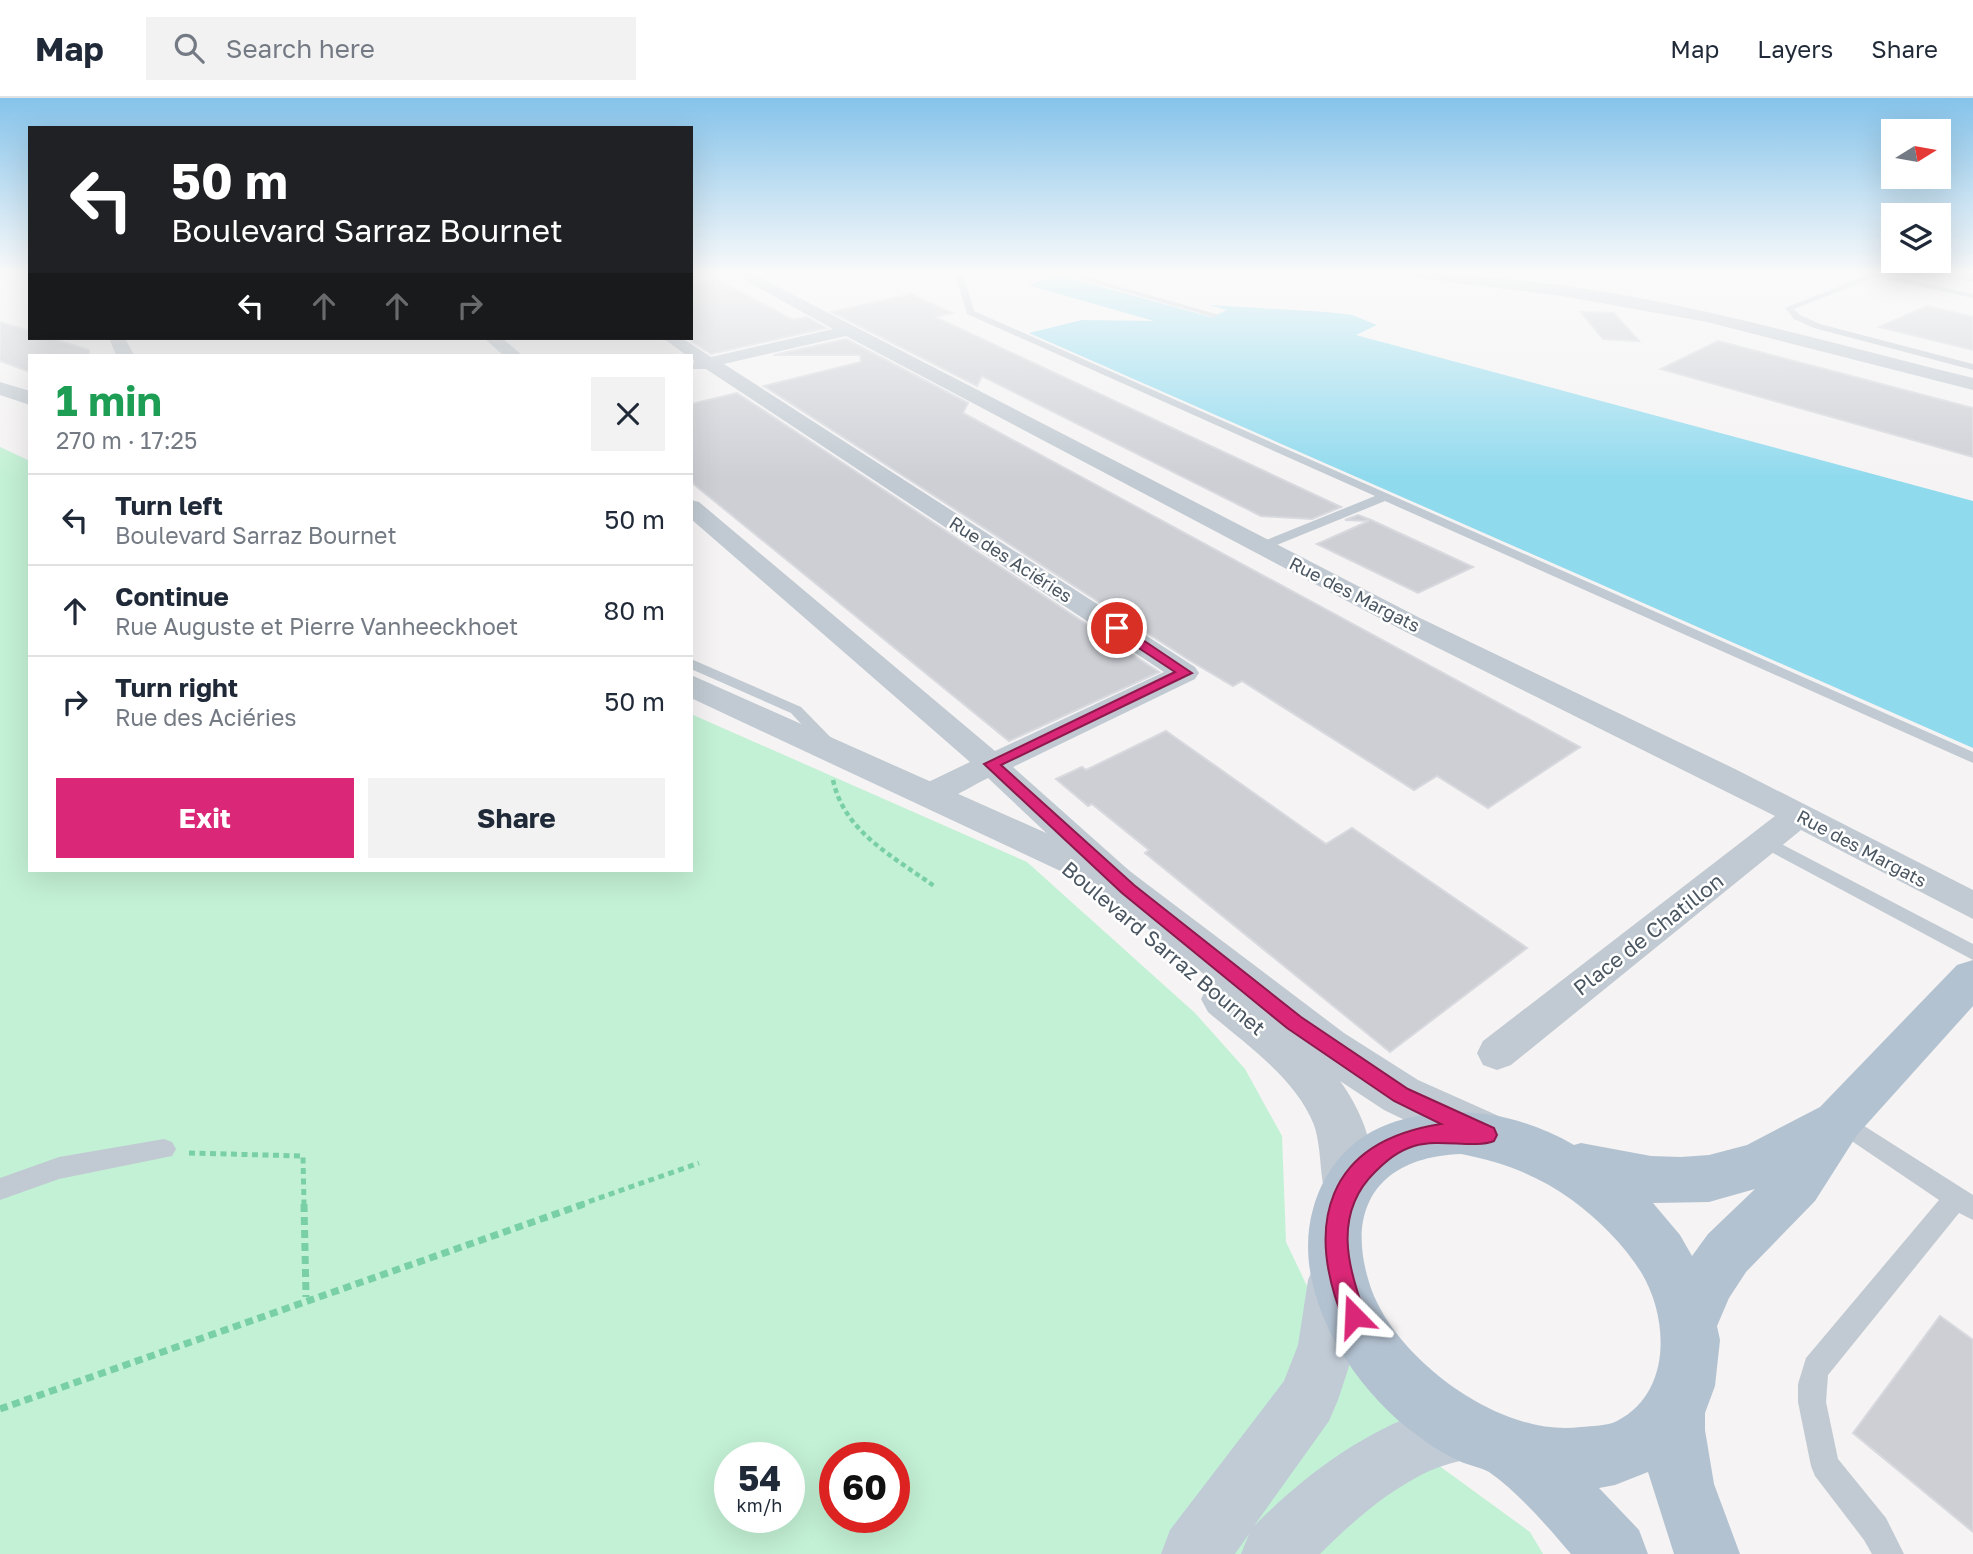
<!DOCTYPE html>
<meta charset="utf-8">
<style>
:root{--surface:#fff;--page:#f2f2f3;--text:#1f2937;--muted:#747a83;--line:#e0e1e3;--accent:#db2777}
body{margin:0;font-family:"Golos Text",sans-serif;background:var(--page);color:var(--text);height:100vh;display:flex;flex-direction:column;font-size:26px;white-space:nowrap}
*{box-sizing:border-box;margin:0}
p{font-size:23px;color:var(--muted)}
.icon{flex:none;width:38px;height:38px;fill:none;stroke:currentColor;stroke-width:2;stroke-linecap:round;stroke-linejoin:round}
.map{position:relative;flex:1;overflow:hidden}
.panel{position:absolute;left:28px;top:256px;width:665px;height:518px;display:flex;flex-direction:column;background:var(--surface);border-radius:0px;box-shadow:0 7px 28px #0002}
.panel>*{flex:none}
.guide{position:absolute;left:28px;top:28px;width:665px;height:214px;border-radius:0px;box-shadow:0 7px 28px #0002;background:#202124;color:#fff;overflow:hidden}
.needle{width:46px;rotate:79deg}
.fabs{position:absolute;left:1881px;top:21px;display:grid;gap:14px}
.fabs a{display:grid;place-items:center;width:70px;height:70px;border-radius:0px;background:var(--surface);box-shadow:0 7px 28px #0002;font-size:35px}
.speed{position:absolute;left:714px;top:1344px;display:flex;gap:14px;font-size:35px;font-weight:700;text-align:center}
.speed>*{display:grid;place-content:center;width:91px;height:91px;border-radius:50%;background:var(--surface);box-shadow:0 7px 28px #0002;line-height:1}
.speed small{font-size:18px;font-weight:400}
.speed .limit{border:10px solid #d22;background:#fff;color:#111}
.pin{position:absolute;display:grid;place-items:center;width:60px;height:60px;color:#fff;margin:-30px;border:4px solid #fff;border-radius:50%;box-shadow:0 2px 7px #0007}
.me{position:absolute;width:77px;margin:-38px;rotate:339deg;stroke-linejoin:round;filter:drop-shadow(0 0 5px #0008)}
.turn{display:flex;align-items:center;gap:24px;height:147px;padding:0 28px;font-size:32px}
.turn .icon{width:91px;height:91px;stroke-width:2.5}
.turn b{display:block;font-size:49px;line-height:60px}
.lanes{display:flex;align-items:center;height:66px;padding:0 28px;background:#0003;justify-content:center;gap:35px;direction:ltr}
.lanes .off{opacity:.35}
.round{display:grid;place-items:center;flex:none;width:74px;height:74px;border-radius:0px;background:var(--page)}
.headline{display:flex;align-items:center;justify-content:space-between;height:119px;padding:0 28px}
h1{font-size:42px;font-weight:700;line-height:52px;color:#1e9e55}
.button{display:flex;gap:14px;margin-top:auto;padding:14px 28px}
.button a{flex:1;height:80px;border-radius:0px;background:var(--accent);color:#fff;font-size:28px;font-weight:700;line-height:80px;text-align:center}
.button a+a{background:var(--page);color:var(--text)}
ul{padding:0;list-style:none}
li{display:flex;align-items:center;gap:21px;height:91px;padding:0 28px;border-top:2px solid var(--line)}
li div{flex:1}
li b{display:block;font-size:26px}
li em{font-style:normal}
header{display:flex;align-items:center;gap:42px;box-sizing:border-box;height:98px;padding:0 35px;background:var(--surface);border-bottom:2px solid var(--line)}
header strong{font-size:33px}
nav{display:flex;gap:38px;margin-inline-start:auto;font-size:24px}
.search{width:490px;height:63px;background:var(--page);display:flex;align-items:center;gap:18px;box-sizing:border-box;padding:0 24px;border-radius:0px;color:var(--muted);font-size:26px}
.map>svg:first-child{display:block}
.green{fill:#c3f1d5;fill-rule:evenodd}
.water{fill:#90daee}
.building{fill:#cdcfd5;stroke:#d7d9de;stroke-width:2}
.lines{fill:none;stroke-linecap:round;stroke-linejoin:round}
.path-far2{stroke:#7ad0a6;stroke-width:4.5;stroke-dasharray:5 3.5;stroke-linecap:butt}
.path-far1{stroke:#7ad0a6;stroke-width:5;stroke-dasharray:6 4.5;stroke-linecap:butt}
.path{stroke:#7ad0a6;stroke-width:7;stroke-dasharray:8 5;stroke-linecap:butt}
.service{fill:#c1cad2;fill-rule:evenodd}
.minor{fill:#c1cad2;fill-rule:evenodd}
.tertiary{fill:#c1cad2;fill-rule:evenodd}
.secondary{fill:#c1cbd6;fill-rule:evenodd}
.primary{fill:#b3c2d1;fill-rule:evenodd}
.route{fill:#db2777;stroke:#8e194d;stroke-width:2}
.labels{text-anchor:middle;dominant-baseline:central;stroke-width:5;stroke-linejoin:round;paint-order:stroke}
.far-street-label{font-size:18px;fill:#4a5661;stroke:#fff}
.street-label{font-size:21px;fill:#4a5661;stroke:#fff}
</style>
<header>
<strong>Map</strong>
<div class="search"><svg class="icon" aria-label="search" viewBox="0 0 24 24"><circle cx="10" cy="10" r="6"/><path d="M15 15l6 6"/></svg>Search here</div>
<nav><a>Map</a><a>Layers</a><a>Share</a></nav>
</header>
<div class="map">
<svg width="1973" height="1456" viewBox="0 0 1973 1456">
<rect width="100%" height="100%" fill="#f5f3f3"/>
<!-- green -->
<path class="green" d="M0 349 30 363V772H691V616L1027 764 1195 915 1245 971 1282 1038 1286 1144 1318 1211 1366 1284 1438 1367 1530 1434 1543 1456H0ZM730 1360H789V1419H730ZM835 1360H894V1419H835Z"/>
<!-- water -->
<path class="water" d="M1058 177 1211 219 1227 212 1209 207 1327 214 1352 217 1377 227 1356 237 1973 403V650L1029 235 1082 222 1154 223 1028 187Z"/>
<!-- building -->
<g class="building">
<path d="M716 181 793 222 807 219 826 230 711 256 691 243V186Z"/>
<path d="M911 196 952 215 935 219 1341 409 1312 421 1261 418 982 278 977 288 832 214Z"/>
<path d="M1927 208 1973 219V252L1879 229Z"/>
<path d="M1581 214 1614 215 1639 243 1603 241Z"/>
<path d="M0 224 30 233V240H51L89 252V257H30V274L0 263Z"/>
<path d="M846 241 968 305 963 315 1580 649 1488 710 1437 678 1414 692 1242 583 1233 588 1189 562 764 288 861 264 860 257H774Z"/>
<path d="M1718 243 1973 310V359L1661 271Z"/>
<path d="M737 295 1159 574 1009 643 691 384V306Z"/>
<path d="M1358 417 1371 422 1473 469 1418 495 1317 446 1369 423 1345 422Z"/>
<path d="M1166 633 1326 746 1352 730 1527 850 1390 954 1145 755 1149 752 1092 706 1088 708 1056 681 1082 669 1086 672Z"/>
<path d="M1940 1218 1973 1242V1434L1853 1335Z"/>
</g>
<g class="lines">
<!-- path-far2 -->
<path class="path-far2" d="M833 682C844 734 894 759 934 788"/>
<!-- path-far1 -->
<g class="path-far1">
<path d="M189 1055 303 1058 304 1107"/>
<path d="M579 1107 699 1065"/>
</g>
<!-- path -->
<g class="path">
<path d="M304 1106 306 1199"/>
<path d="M0 1311 584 1106"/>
</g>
<!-- service -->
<g class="service">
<path d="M955 176H963L974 213 1973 654V665L1385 403 1267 451H1259V445L1375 398 967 216Z"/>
<path d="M1062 176H1075L1220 217 1213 219Z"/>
<path d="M1870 176H1883L1973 196V200L1876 179 1794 211 1800 217 1820 226 1973 266V272L1814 230 1794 221 1785 210Z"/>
<path d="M691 561 801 609 843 652 841 656H829L791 615 691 571Z"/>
<path d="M1766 738 1973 846V862L1760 748 1757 744 1760 740Z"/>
<path d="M1839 1012 1973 1097V1122L1959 1115 1828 1277 1826 1304 1838 1361 1886 1420 1904 1456H1872L1864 1442 1815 1378 1811 1368 1798 1304V1286L1806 1260 1939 1102 1831 1029 1828 1022 1831 1015Z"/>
<path d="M164 1041 172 1044 176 1051 172 1058 59 1081 0 1102V1080L59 1059Z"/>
</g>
<!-- minor -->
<g class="minor">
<path d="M734 176H753L1420 520 1735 671 1973 792V821L1801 732 1511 967 1497 972 1483 967 1477 955 1483 943 1775 718 1402 532 846 238 724 266 1195 569 1199 575 1195 581 1013 669 1133 776 1139 785 1133 794 1121 797 1109 794 988 680C967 690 943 709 920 702L915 695 920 688 970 664 691 421V402L699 404 995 653 1164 574 706 271H692L694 263 691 257H686L663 240H682L711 259 833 231Z"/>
<path d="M1409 176C1600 176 1789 235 1973 280V292L1707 224 1562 198 1416 180Z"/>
<path d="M1943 176H1973V184L1945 179Z"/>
<path d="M109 240H125L134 257H116Z"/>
<path d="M484 240H502L522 257H503Z"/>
</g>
<!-- tertiary -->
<g class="tertiary">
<path d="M0 284 30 293V307L0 297Z"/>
<path d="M691 577 1127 771 1344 935 1418 982 1501 1019 1508 1035 1501 1051 1483 1057 1465 1051 1384 1012 1340 983C1364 1015 1384 1068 1367 1106L1348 1113 1329 1106C1318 1081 1323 1054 1314 1027 1296 980 1244 945 1208 914L1201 901 1208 888 1216 886 1099 791 691 600Z"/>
</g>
<!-- secondary -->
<path class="secondary" d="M1336 1155 1356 1163 1364 1182 1356 1247 1338 1302 1329 1323 1254 1428C1305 1377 1358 1337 1427 1312 1437 1308 1457 1299 1468 1302 1475 1303 1482 1308 1488 1310L1497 1332 1488 1354C1468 1362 1446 1365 1427 1374 1386 1394 1352 1424 1320 1456H1241L1249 1436 1235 1456H1161L1170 1432 1284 1283 1298 1247 1308 1182 1316 1163Z"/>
<!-- primary -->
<path class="primary" d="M1973 862V908L1857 1037 1815 1103 1746 1174 1729 1200 1717 1228 1720 1242 1715 1288 1705 1315V1332L1714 1386 1740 1456H1674L1648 1374 1615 1387 1599 1390 1639 1432 1648 1456H1571C1547 1428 1519 1395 1489 1374 1480 1369 1468 1367 1459 1363 1444 1356 1427 1345 1414 1335 1351 1288 1290 1193 1313 1111 1324 1072 1348 1042 1386 1027 1448 1003 1517 1014 1574 1047L1581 1045 1651 1058 1681 1059 1709 1057 1747 1047 1820 1009 1957 867ZM1461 1056C1502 1064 1538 1077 1572 1102 1598 1121 1624 1147 1641 1174 1669 1220 1672 1295 1617 1323 1607 1328 1592 1328 1581 1329 1503 1340 1399 1264 1372 1193 1343 1113 1376 1059 1461 1056ZM1755 1091 1708 1136 1692 1158 1680 1137 1653 1105 1709 1104Z"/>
</g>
<!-- sky -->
<linearGradient id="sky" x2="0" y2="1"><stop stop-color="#85c3ea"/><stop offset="0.46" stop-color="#fafafa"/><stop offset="1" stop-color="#fafafa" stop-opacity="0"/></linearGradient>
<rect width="1973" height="380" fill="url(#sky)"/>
<!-- route -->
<path class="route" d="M1113 528H1122L1192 575 1001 667 1134 787 1301 919 1408 991 1494 1030 1497 1037 1494 1043C1473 1051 1441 1040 1414 1048 1398 1053 1387 1062 1375 1074 1333 1115 1347 1169 1366 1218L1362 1226 1354 1230 1345 1226C1304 1127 1325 1044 1441 1026L1394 1003 1287 930 1122 795 984 666 1175 574 1113 533Z"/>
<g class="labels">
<!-- far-street labels -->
<g class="far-street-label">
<text transform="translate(1011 461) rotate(33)">Rue des Aciéries</text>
<text transform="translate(1355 496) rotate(27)">Rue des Margats</text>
<text transform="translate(1862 750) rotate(28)">Rue des Margats</text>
</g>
<!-- street labels -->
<g class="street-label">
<text transform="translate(1648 836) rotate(-38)">Place de Chatillon</text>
<text transform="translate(1164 850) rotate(40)">Boulevard Sarraz Bournet</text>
</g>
</g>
</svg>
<div class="fabs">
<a><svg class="needle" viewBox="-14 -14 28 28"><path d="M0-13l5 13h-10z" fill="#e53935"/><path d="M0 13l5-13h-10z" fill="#747a83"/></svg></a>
<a><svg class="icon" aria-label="layers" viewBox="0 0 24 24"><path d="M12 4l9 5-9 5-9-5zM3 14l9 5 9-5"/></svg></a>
</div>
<div class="speed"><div>54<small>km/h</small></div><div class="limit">60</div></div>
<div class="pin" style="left:1117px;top:530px;background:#d93025"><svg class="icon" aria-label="arrive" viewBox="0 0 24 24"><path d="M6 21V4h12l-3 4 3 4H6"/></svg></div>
<svg class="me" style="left:1354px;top:1218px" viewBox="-20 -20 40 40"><path d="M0-17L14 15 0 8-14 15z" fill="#db2777" stroke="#fff" stroke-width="4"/></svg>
<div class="guide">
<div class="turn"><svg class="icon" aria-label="left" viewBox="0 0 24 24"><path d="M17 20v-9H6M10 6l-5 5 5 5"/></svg><div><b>50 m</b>Boulevard Sarraz Bournet</div></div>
<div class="lanes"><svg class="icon" aria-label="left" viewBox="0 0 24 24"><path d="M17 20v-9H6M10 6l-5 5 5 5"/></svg><svg class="icon off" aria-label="ahead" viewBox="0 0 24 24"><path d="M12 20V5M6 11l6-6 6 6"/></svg><svg class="icon off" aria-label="ahead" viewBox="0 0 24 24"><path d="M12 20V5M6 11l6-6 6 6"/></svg><svg class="icon off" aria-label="right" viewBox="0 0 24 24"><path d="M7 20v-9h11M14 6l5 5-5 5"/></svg></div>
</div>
<section class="panel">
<div class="headline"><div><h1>1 min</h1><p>270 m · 17:25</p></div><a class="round"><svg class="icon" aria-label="close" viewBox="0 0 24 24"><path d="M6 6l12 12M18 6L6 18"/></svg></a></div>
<ul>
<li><svg class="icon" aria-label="left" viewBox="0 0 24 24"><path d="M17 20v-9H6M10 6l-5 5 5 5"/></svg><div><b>Turn left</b><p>Boulevard Sarraz Bournet</p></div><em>50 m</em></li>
<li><svg class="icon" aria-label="ahead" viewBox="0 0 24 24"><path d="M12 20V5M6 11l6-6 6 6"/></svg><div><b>Continue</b><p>Rue Auguste et Pierre Vanheeckhoet</p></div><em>80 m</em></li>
<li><svg class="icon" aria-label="right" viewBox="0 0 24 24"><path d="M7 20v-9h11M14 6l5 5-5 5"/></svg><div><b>Turn right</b><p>Rue des Aciéries</p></div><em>50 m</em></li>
</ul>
<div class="button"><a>Exit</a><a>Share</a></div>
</section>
</div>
